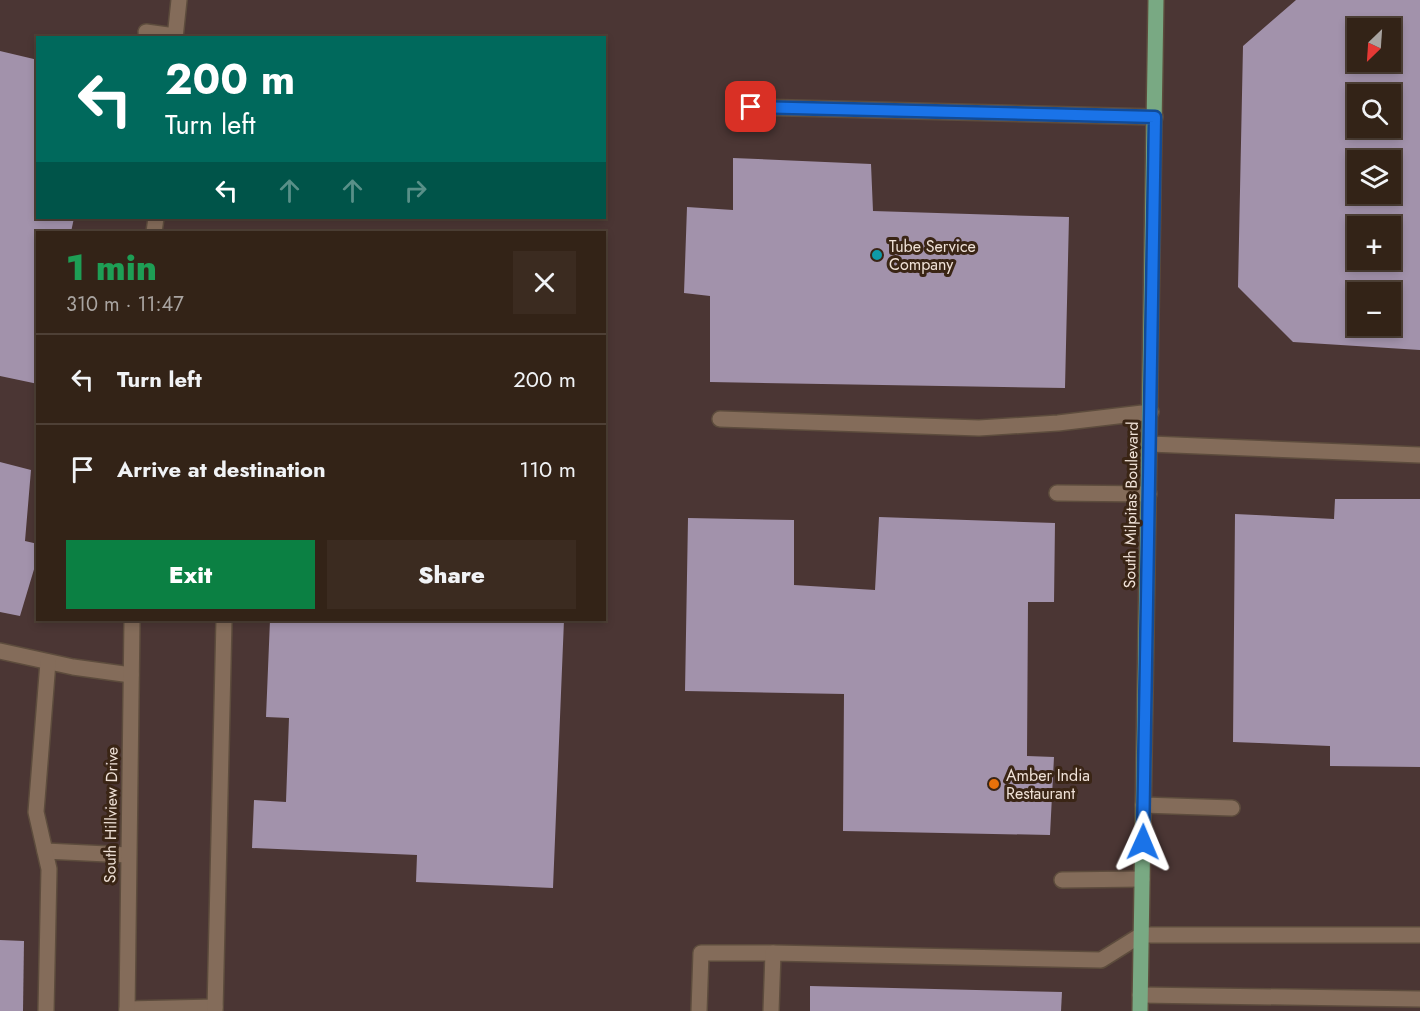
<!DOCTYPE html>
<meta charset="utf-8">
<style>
:root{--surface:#332317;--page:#3b2b20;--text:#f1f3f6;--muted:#a9a4a1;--line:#4e4036;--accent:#0b8043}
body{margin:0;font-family:Jost,sans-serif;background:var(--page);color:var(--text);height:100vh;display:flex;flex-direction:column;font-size:22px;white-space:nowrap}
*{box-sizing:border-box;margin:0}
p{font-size:20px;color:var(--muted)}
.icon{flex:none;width:33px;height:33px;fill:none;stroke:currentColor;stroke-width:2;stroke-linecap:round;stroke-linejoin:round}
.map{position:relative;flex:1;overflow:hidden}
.panel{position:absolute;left:36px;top:231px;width:570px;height:390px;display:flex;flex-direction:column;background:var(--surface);border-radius:0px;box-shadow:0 3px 9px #0003,0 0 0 2px var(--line)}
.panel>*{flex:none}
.guide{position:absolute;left:36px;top:36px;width:570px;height:183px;border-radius:0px;box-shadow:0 3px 9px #0003,0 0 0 2px var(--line);background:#00695c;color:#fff;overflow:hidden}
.needle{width:39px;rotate:205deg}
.controls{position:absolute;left:1347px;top:18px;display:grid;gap:12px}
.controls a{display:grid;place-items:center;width:54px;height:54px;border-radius:0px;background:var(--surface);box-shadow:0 3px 9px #0003,0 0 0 2px var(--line);font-size:30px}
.pin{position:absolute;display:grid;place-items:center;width:51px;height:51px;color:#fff;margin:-26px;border-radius:12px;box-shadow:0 3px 9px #0006}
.me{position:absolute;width:66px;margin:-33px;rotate:1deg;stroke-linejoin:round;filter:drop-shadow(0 0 4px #0008)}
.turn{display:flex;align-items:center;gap:21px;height:126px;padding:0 30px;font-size:27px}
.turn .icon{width:78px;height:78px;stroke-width:2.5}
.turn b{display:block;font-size:42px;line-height:51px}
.lanes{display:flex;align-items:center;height:57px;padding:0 30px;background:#0003;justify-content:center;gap:30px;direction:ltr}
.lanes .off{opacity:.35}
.round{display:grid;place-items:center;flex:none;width:63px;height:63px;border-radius:0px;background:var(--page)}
.headline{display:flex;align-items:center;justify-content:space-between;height:102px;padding:0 30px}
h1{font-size:36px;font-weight:800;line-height:45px;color:#1e9e55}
.button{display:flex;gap:12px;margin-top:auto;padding:12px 30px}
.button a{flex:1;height:69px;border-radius:0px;background:var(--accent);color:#fff;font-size:24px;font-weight:800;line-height:69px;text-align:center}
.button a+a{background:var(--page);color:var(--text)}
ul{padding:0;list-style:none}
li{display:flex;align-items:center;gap:18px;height:90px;padding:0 30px;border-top:2px solid var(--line)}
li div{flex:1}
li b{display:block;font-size:22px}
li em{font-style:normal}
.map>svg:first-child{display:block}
.industrial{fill:#4b3634;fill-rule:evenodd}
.building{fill:#a292ab;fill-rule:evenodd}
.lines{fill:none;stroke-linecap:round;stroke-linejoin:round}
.minor-casing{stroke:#5d4c3d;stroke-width:18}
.major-casing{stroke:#5d4c3d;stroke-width:18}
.minor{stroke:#846c5a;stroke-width:15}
.major{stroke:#79a983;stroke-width:15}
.route-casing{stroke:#114b97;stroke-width:15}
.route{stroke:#1a73e8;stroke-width:10}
.culture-dot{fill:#0f9aa8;stroke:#3a2515;stroke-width:2}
.food-dot{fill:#e8710a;stroke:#3a2515;stroke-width:2}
.labels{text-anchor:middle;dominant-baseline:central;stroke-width:6;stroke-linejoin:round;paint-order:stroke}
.poi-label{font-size:16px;fill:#efe1d7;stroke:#3a2515;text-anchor:start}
.street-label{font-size:16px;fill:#efe1d7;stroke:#3a2515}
</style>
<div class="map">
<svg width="1420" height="1011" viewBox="0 0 1420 1011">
<rect width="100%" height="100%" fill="#442f1f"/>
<!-- industrial -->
<path class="industrial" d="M0 0H1420V1011H0ZM1358 28H1390V62H1358ZM38 38H604V218H38ZM1358 94H1390V128H1358ZM1358 160H1390V194H1358ZM1358 226H1390V260H1358ZM38 232H604V620H38ZM1358 292H1390V326H1358Z"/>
<!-- building -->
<g class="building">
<path d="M1296 0H1420V350L1293 342 1238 287 1243 46ZM1358 28H1390V62H1358ZM1358 94H1390V128H1358ZM1358 160H1390V194H1358ZM1358 226H1390V260H1358ZM1358 292H1390V326H1358Z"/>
<path d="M0 51 38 60V218H74L71 232H38V384L0 376Z"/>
<path d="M733 158 871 164 873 211 1069 217 1065 388 710 382V296L684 293 687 207 733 210Z"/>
<path d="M0 462 31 470 25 541 38 544V556L20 616 0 612Z"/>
<path d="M1335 499H1420V767L1330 766V746L1233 742 1235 514 1334 519Z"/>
<path d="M879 517 1055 523 1054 602H1028L1027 756 1054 757 1050 835 843 831 844 694 685 691 688 518 794 520V585L875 590Z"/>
<path d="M270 620H564L553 888 416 882 417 855 252 848 254 800 286 802 289 718 266 717Z"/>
<path d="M0 940 24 941 23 1011H0Z"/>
<path d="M810 986 1062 992 1061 1011H810Z"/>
</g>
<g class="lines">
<!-- minor casing -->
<g class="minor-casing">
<g id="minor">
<path d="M146 32 175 36"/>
<path d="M175 38 179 0"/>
<path d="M751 107 1155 117"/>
<path d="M154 232 156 218"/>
<path d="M720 419 979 428 1058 423 1151 412"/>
<path d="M1150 444 1420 455"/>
<path d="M1057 493 1149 494"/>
<path d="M0 651 73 667 131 675"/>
<path d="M1143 805 1232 808"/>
<path d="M45 851 128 855"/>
<path d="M1062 880 1142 879"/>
<path d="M1140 995 1420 999"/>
<path d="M127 1009 215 1007"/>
<path d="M46 1011 49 869 36 812 48 662"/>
<path d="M127 1011 132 620"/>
<path d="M215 1011 224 620"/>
<path d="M699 1011 701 953H773"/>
<path d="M771 1011 773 953 1101 960 1141 935H1420"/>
</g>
</g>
<!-- major casing -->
<g class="major-casing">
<path id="major" d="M1140 1011 1156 0"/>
</g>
<!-- minor -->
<use href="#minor" class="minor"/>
<!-- major -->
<use href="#major" class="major"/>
</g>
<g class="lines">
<!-- route casing -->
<g class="route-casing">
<path id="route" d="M751 107 1155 117 1143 842"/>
</g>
<!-- route -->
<use href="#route" class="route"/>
</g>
<!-- markers -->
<circle class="culture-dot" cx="877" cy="255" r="6"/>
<circle class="food-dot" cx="994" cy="784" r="6"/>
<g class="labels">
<!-- poi labels -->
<g class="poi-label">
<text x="889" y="246">Tube Service<tspan x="889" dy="18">Company</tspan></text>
<text x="1006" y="775">Amber India<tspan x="1006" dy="18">Restaurant</tspan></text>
</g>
<!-- street labels -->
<g class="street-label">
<text transform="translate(1131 505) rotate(-89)">South Milpitas Boulevard</text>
<text transform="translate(111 815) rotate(-89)">South Hillview Drive</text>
</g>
</g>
</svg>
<div class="controls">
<a><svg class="needle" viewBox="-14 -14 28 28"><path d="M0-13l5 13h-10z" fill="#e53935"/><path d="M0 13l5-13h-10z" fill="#a9a4a1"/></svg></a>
<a><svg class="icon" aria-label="search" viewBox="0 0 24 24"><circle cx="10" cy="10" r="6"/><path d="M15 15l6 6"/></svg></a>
<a><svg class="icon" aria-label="layers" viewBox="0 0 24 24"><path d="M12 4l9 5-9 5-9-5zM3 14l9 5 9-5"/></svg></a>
<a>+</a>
<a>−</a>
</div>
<div class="pin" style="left:751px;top:107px;background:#d93025"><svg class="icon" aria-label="arrive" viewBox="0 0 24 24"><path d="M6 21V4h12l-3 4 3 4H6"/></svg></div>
<svg class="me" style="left:1143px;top:842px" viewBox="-20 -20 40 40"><path d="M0-17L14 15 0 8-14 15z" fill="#1a73e8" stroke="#fff" stroke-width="4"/></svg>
<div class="guide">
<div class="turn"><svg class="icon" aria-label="left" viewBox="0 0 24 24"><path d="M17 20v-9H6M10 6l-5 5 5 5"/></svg><div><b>200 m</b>Turn left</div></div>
<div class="lanes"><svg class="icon" aria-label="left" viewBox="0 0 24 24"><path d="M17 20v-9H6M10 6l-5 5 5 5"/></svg><svg class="icon off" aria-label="ahead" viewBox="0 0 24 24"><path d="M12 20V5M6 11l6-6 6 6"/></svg><svg class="icon off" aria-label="ahead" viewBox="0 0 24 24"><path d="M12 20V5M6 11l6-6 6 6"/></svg><svg class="icon off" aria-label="right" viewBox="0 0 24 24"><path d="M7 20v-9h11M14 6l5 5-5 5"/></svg></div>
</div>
<section class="panel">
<div class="headline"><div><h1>1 min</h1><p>310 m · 11:47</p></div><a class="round"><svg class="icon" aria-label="close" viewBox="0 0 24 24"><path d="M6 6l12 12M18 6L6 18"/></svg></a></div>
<ul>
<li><svg class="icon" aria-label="left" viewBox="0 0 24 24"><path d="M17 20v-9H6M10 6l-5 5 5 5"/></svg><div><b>Turn left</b></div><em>200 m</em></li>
<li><svg class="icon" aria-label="arrive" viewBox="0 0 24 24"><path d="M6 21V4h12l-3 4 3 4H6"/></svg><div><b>Arrive at destination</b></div><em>110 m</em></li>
</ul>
<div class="button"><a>Exit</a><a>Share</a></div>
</section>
</div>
